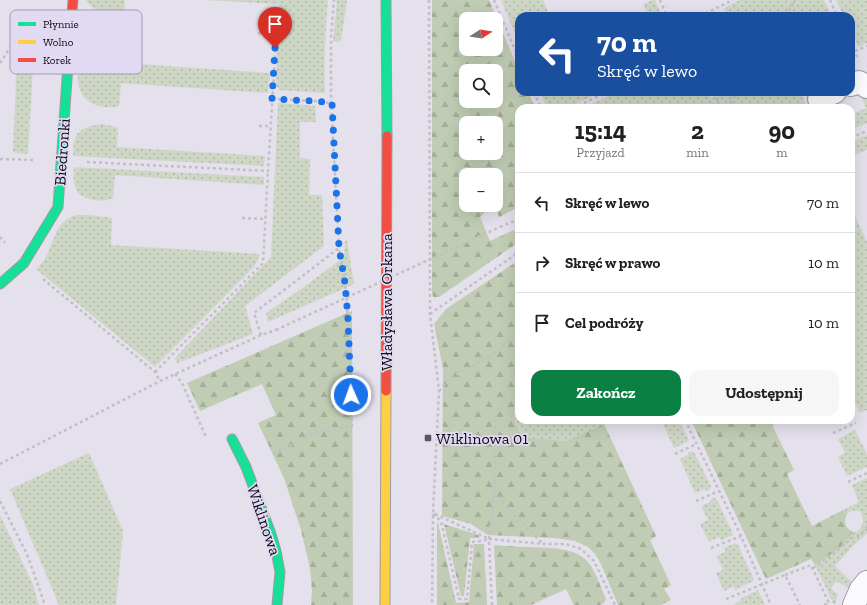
<!DOCTYPE html>
<html lang="pl">
<meta charset="utf-8">
<style>
:root{--surface:#fff;--page:#f6f6f6;--text:#202124;--muted:#757577;--line:#e0e0e0;--accent:#0b8043}
body{margin:0;font-family:"Zilla Slab",serif;background:var(--page);color:var(--text);height:100vh;display:flex;flex-direction:column;font-size:15px;white-space:nowrap}
*{box-sizing:border-box;margin:0}
p{font-size:13px;color:var(--muted)}
.icon{flex:none;width:22px;height:22px;fill:none;stroke:currentColor;stroke-width:2;stroke-linecap:round;stroke-linejoin:round}
.map{position:relative;flex:1;overflow:hidden}
.panel{position:absolute;left:515px;top:104px;width:340px;height:320px;display:flex;flex-direction:column;background:var(--surface);border-radius:12px;box-shadow:0 4px 16px #0002}
.panel>*{flex:none}
.banner{position:absolute;left:515px;top:12px;width:340px;height:84px;border-radius:12px;box-shadow:0 4px 16px #0002;background:#1a4fa0;color:#fff;overflow:hidden}
.needle{width:26px;rotate:78deg}
.tools{position:absolute;left:459px;top:12px;display:grid;gap:8px}
.tools a{display:grid;place-items:center;width:44px;height:44px;border-radius:8px;background:var(--surface);box-shadow:0 4px 16px #0002;font-size:20px}
.pin{position:absolute;display:grid;place-items:center;width:34px;height:34px;color:#fff;margin:-41px -17px;border-radius:50% 50% 50% 0;rotate:-45deg;box-shadow:0 0 4px #0007}
.pin .icon{rotate:45deg}
.me{position:absolute;width:44px;margin:-22px;rotate:358deg;stroke-linejoin:round;filter:drop-shadow(0 0 3px #0008)}
.turn{display:flex;align-items:center;gap:14px;height:84px;padding:0 16px;font-size:18px}
.turn .icon{width:52px;height:52px;stroke-width:2.5}
.turn b{display:block;font-size:28px;line-height:34px}
.eta{display:flex;justify-content:space-evenly;align-items:center;height:68px;text-align:center}
.eta b{font-size:24px;font-weight:700;line-height:28px}
.action{display:flex;gap:8px;margin-top:auto;padding:8px 16px}
.action a{flex:1;height:46px;border-radius:12px;background:var(--accent);color:#fff;font-size:16px;font-weight:700;line-height:46px;text-align:center}
.action a+a{background:var(--page);color:var(--text)}
ul{padding:0;list-style:none}
li{display:flex;align-items:center;gap:12px;height:60px;padding:0 16px;border-top:1px solid var(--line)}
li div{flex:1}
li b{display:block;font-size:15px}
li em{font-style:normal}
.map>svg:first-child{display:block}
.green{fill:url(#green-dots)}
.forest{fill:url(#forest-firs);fill-rule:evenodd}
.lines{fill:none;stroke-linecap:round;stroke-linejoin:round}
.street-casing{stroke:#9f9ca4;stroke-width:24}
.fast-casing{stroke:#9f9ca4;stroke-width:11}
.slow-casing{stroke:#9f9ca4;stroke-width:11}
.jam-casing{stroke:#9f9ca4;stroke-width:11}
.path{stroke:#c2c0c5;stroke-width:2.5;stroke-dasharray:3 3;stroke-linecap:butt}
.street{stroke:#fbfafc;stroke-width:22}
.fast{stroke:#16e098;stroke-width:9}
.slow{stroke:#ffcf43;stroke-width:9}
.jam{stroke:#f24e42;stroke-width:9}
.path-bridge{stroke:#c2c0c5;stroke-width:2.5;stroke-dasharray:3 3;stroke-linecap:butt}
.route{stroke:#1a73e8;stroke-width:7;stroke-dasharray:0 12.6}
.poi-dot{fill:#58555e;stroke:#e2daf2;stroke-width:1.5}
.labels{text-anchor:middle;dominant-baseline:central;stroke-width:3.5;stroke-linejoin:round;paint-order:stroke}
.street-label{font-size:16px;fill:#0d0a12;stroke:#e2daf2}
.poi-label{font-size:16px;fill:#0d0a12;stroke:#e2daf2;text-anchor:start}
.key{fill:#e2daf2;stroke:#a29caf;stroke-width:1}
.key-label{font-size:11px;fill:#0d0a12}
</style>
<div class="map">
<svg width="867" height="605" viewBox="0 0 867 605">
<defs>
<pattern id="green-dots" width="8" height="8" patternUnits="userSpaceOnUse"><rect width="8" height="8" fill="#ced7c6"/><path d="M2 2h.1M6 6h.1" fill="none" stroke="#b0b7a9" stroke-width="1.8" stroke-linecap="round"/></pattern>
<pattern id="forest-firs" width="22" height="20" patternUnits="userSpaceOnUse"><rect width="22" height="20" fill="#c0ccb3"/><path d="M5 1l3.5 6h-7zM16 11l3.5 6h-7z" fill="#a4ae99"/></pattern>
</defs>
<rect width="100%" height="100%" fill="#e4e0ec"/>
<!-- green -->
<g class="green">
<path d="M86 0H125L124 18C110 17 94 13 86 0Z"/>
<path d="M203 0H328C325 31 324 62 325 93L279 90 276 85 279 4Z"/>
<path d="M337 0H347L341 41 333 42Z"/>
<path d="M501 0H543L550 16H519V43Z"/>
<path d="M653 0H655L662 16H649L643 4Z"/>
<path d="M739 0H824L832 16H720L726 13 724 8Z"/>
<path d="M836 0H867V43L858 47 851 31V16H844Z"/>
<path d="M105 33C113 34 118 34 123 40L122 63 270 73 268 93 121 83 119 106C103 110 84 105 79 87 77 80 78 73 79 65 80 58 80 48 86 42 91 37 98 34 105 33Z"/>
<path d="M22 49H34L28 154 15 153 13 151 17 54 19 51Z"/>
<path d="M540 92H601L567 108H547Z"/>
<path d="M617 92H708L711 98 724 93V92H800L807 108H582Z"/>
<path d="M860 94 867 97V123L851 130V115L866 108Z"/>
<path d="M278 103 315 106 316 122H300V158L310 159 309 195H322L324 246 245 306 253 334 177 363 175 358 271 257Z"/>
<path d="M103 124 112 126 118 128 117 147 265 156 264 166 73 156C74 151 73 144 75 139 78 128 93 125 103 124Z"/>
<path d="M867 135V150L851 156V142Z"/>
<path d="M74 167 264 177V185L115 175 113 198C108 201 101 201 94 200 91 199 85 198 82 196 73 190 73 176 74 167Z"/>
<path d="M851 207 867 242V410L860 413 851 394Z"/>
<path d="M76 215H91L112 218 111 245 260 254 257 261 254 267 155 367 37 270C42 263 47 256 50 248 57 232 58 221 76 215Z"/>
<path d="M345 241H347L354 284 268 322 266 313 301 289 344 257Z"/>
<path d="M519 324V420H602L604 424 566 441 522 437 514 421 518 325Z"/>
<path d="M661 420H679L689 441 674 448Z"/>
<path d="M855 430 867 454V467L847 476 838 457 845 453 838 439Z"/>
<path d="M692 451 695 454 711 486 710 489 706 491 705 489 695 493 680 459 688 455V453Z"/>
<path d="M89 453 123 531 116 605H59L10 489Z"/>
<path d="M867 478V534L856 543 835 566 853 583 850 589 836 581 831 589 838 594 835 605H834L815 565 839 549 853 532C867 534 867 500 847 514L843 510 859 502 852 485Z"/>
<path d="M714 498H716L733 534V535L721 540 719 537 709 542 700 524 708 520 701 506 711 502 710 500Z"/>
<path d="M0 515 33 585 39 605H0Z"/>
<path d="M735 543 738 545 754 580 753 581 735 590 734 586 724 591 716 573 723 570 717 556 726 551 724 548Z"/>
<path d="M758 590 765 605H733L741 601 740 599Z"/>
</g>
<!-- forest -->
<g class="forest">
<path d="M432 0H489L519 71V92H528L535 108H519V207L499 217 495 207 489 208 480 217 490 241 514 230 519 237V242L439 297H433L432 291ZM466 19H496V49H466ZM466 71H496V101H466ZM466 123H496V153H466ZM466 175H496V205H466Z"/>
<path d="M519 260V324L518 325 514 421 522 437 566 441 604 424 656 536 650 540 671 585 664 589 671 600 661 605H618L601 564 595 554 588 547 575 541 555 538 488 535 471 524 442 516 443 368 434 324 446 309Z"/>
<path d="M352 311 353 605H311L312 591 310 568 301 530 284 478 258 423 276 415 262 384 200 411 187 383Z"/>
<path d="M691 420H778L779 422 772 425 794 470 787 474 812 526 843 510 847 514C843 521 845 528 853 532L839 549 815 565 811 559 766 579Z"/>
<path d="M437 522 438 523 456 603 469 602 474 544H484L487 605H437Z"/>
<path d="M444 524 478 535 480 538H470L464 596H461Z"/>
<path d="M494 545C506 546 519 547 531 547 548 548 574 547 587 561 595 569 601 588 606 599L604 603 600 605H574L566 589 531 605H497Z"/>
</g>
<g class="lines">
<!-- street casing -->
<g class="street-casing">
<g id="street">
<path d="M851 85 859 82 867 87"/>
<path d="M819 99 835 92"/>
<path d="M854 605 861 589 867 582"/>
</g>
</g>
<!-- fast casing -->
<g class="fast-casing">
<g id="fast">
<path d="M386 0 387 136"/>
<path d="M0 284 24 263 58 207 68 65"/>
<path d="M232 439 246 467 271 534 276 551 280 572 277 605"/>
</g>
</g>
<!-- slow casing -->
<g class="slow-casing">
<path id="slow" d="M385 605 386 391"/>
</g>
<!-- jam casing -->
<g class="jam-casing">
<g id="jam">
<path d="M68 65 73 0"/>
<path d="M386 391 387 136"/>
</g>
</g>
<!-- path -->
<g class="path">
<path d="M429 0 430 314 439 391 433 513 432 605"/>
<path d="M494 0 519 59"/>
<path d="M660 0 667 16"/>
<path d="M830 0 837 16"/>
<path d="M700 16 733 0"/>
<path d="M785 16 795 0"/>
<path d="M258 33 276 35"/>
<path d="M851 44 857 57"/>
<path d="M855 51 867 46"/>
<path d="M0 63 15 40 44 42"/>
<path d="M534 92 541 108"/>
<path d="M715 92 720 108"/>
<path d="M272 99 314 101 331 103"/>
<path d="M573 108 607 92"/>
<path d="M727 108 737 92"/>
<path d="M259 126H271"/>
<path d="M851 138 867 131"/>
<path d="M519 153 515 165 513 199 519 210"/>
<path d="M0 159 35 160"/>
<path d="M87 162 268 171 278 8"/>
<path d="M242 218 265 219"/>
<path d="M500 227 519 219"/>
<path d="M0 237 5 243"/>
<path d="M43 279 155 372 160 381"/>
<path d="M430 314 519 252"/>
<path d="M261 335 254 313 339 248"/>
<path d="M519 358 495 417V491L509 510 542 543"/>
<path d="M155 372 263 263 268 171"/>
<path d="M175 374 182 383 206 437"/>
<path d="M439 391 450 378 491 355 519 334"/>
<path d="M685 420 741 536 771 605"/>
<path d="M833 433 856 423"/>
<path d="M273 454 317 432 352 426 348 319 345 283 339 248 331 103V38L334 0"/>
<path d="M675 454 696 444"/>
<path d="M0 464 160 381 261 335 276 330"/>
<path d="M848 482 867 473"/>
<path d="M0 501 27 554 45 605"/>
<path d="M696 501 719 491"/>
<path d="M433 514 441 521 459 599H467L472 542 480 541 489 539"/>
<path d="M435 514 489 539"/>
<path d="M489 539 495 491"/>
<path d="M711 548 741 536"/>
<path d="M813 568 839 549 852 538 857 536 864 531 867 526"/>
<path d="M785 575 811 565 829 603 824 605"/>
<path d="M726 599 785 575 800 605"/>
<path d="M492 605 489 539 543 544H566L581 549 594 561 615 605"/>
</g>
<!-- street -->
<use href="#street" class="street"/>
<!-- fast -->
<use href="#fast" class="fast"/>
<!-- slow -->
<use href="#slow" class="slow"/>
<!-- jam -->
<use href="#jam" class="jam"/>
<!-- path-bridge -->
<path class="path-bridge" d="M276 330 500 227"/>
</g>
<g class="lines">
<!-- route -->
<path class="route" d="M275 48 272 99 314 101 332 103 339 248 345 283 348 319 351 395"/>
</g>
<!-- markers -->
<rect class="poi-dot" x="424" y="434" width="8" height="8" rx="2"/>
<g class="labels">
<!-- street labels -->
<g class="street-label">
<text transform="translate(62 152) rotate(-86)">Biedronki</text>
<text transform="translate(386 302) rotate(-90)">Władysława Orkana</text>
<text transform="translate(264 520) rotate(71)">Wiklinowa</text>
</g>
<!-- poi labels -->
<g class="poi-label">
<text x="436" y="438">Wiklinowa 01</text>
</g>
</g>
<!-- legend -->
<rect x="10" y="10" width="132" height="64" rx="6" class="key"/>
<rect x="18" y="22" width="18" height="4" fill="#16e098"/>
<rect x="18" y="40" width="18" height="4" fill="#ffcf43"/>
<rect x="18" y="58" width="18" height="4" fill="#f24e42"/>
<g class="key-label">
<text x="43" y="28">Płynnie</text>
<text x="43" y="46">Wolno</text>
<text x="43" y="64">Korek</text>
</g>
</svg>
<div class="tools">
<a><svg class="needle" viewBox="-14 -14 28 28"><path d="M0-13l5 13h-10z" fill="#e53935"/><path d="M0 13l5-13h-10z" fill="#757577"/></svg></a>
<a><svg class="icon" aria-label="search" viewBox="0 0 24 24"><circle cx="10" cy="10" r="6"/><path d="M15 15l6 6"/></svg></a>
<a>+</a>
<a>−</a>
</div>
<div class="pin" style="left:275px;top:48px;background:#d93025"><svg class="icon" aria-label="arrive" viewBox="0 0 24 24"><path d="M6 21V4h12l-3 4 3 4H6"/></svg></div>
<svg class="me" style="left:351px;top:395px" viewBox="-20 -20 40 40"><circle r="17" fill="#1a73e8" stroke="#fff" stroke-width="3"/><path d="M0-11L8 9 0 5-8 9z" fill="#fff"/></svg>
<div class="banner">
<div class="turn"><svg class="icon" aria-label="left" viewBox="0 0 24 24"><path d="M17 20v-9H6M10 6l-5 5 5 5"/></svg><div><b>70 m</b>Skręć w lewo</div></div>
</div>
<section class="panel">
<div class="eta">
<div><b>15:14</b><p>Przyjazd</p></div>
<div><b>2</b><p>min</p></div>
<div><b>90</b><p>m</p></div>
</div>
<ul>
<li><svg class="icon" aria-label="left" viewBox="0 0 24 24"><path d="M17 20v-9H6M10 6l-5 5 5 5"/></svg><div><b>Skręć w lewo</b></div><em>70 m</em></li>
<li><svg class="icon" aria-label="right" viewBox="0 0 24 24"><path d="M7 20v-9h11M14 6l5 5-5 5"/></svg><div><b>Skręć w prawo</b></div><em>10 m</em></li>
<li><svg class="icon" aria-label="arrive" viewBox="0 0 24 24"><path d="M6 21V4h12l-3 4 3 4H6"/></svg><div><b>Cel podróży</b></div><em>10 m</em></li>
</ul>
<div class="action"><a>Zakończ</a><a>Udostępnij</a></div>
</section>
</div>
